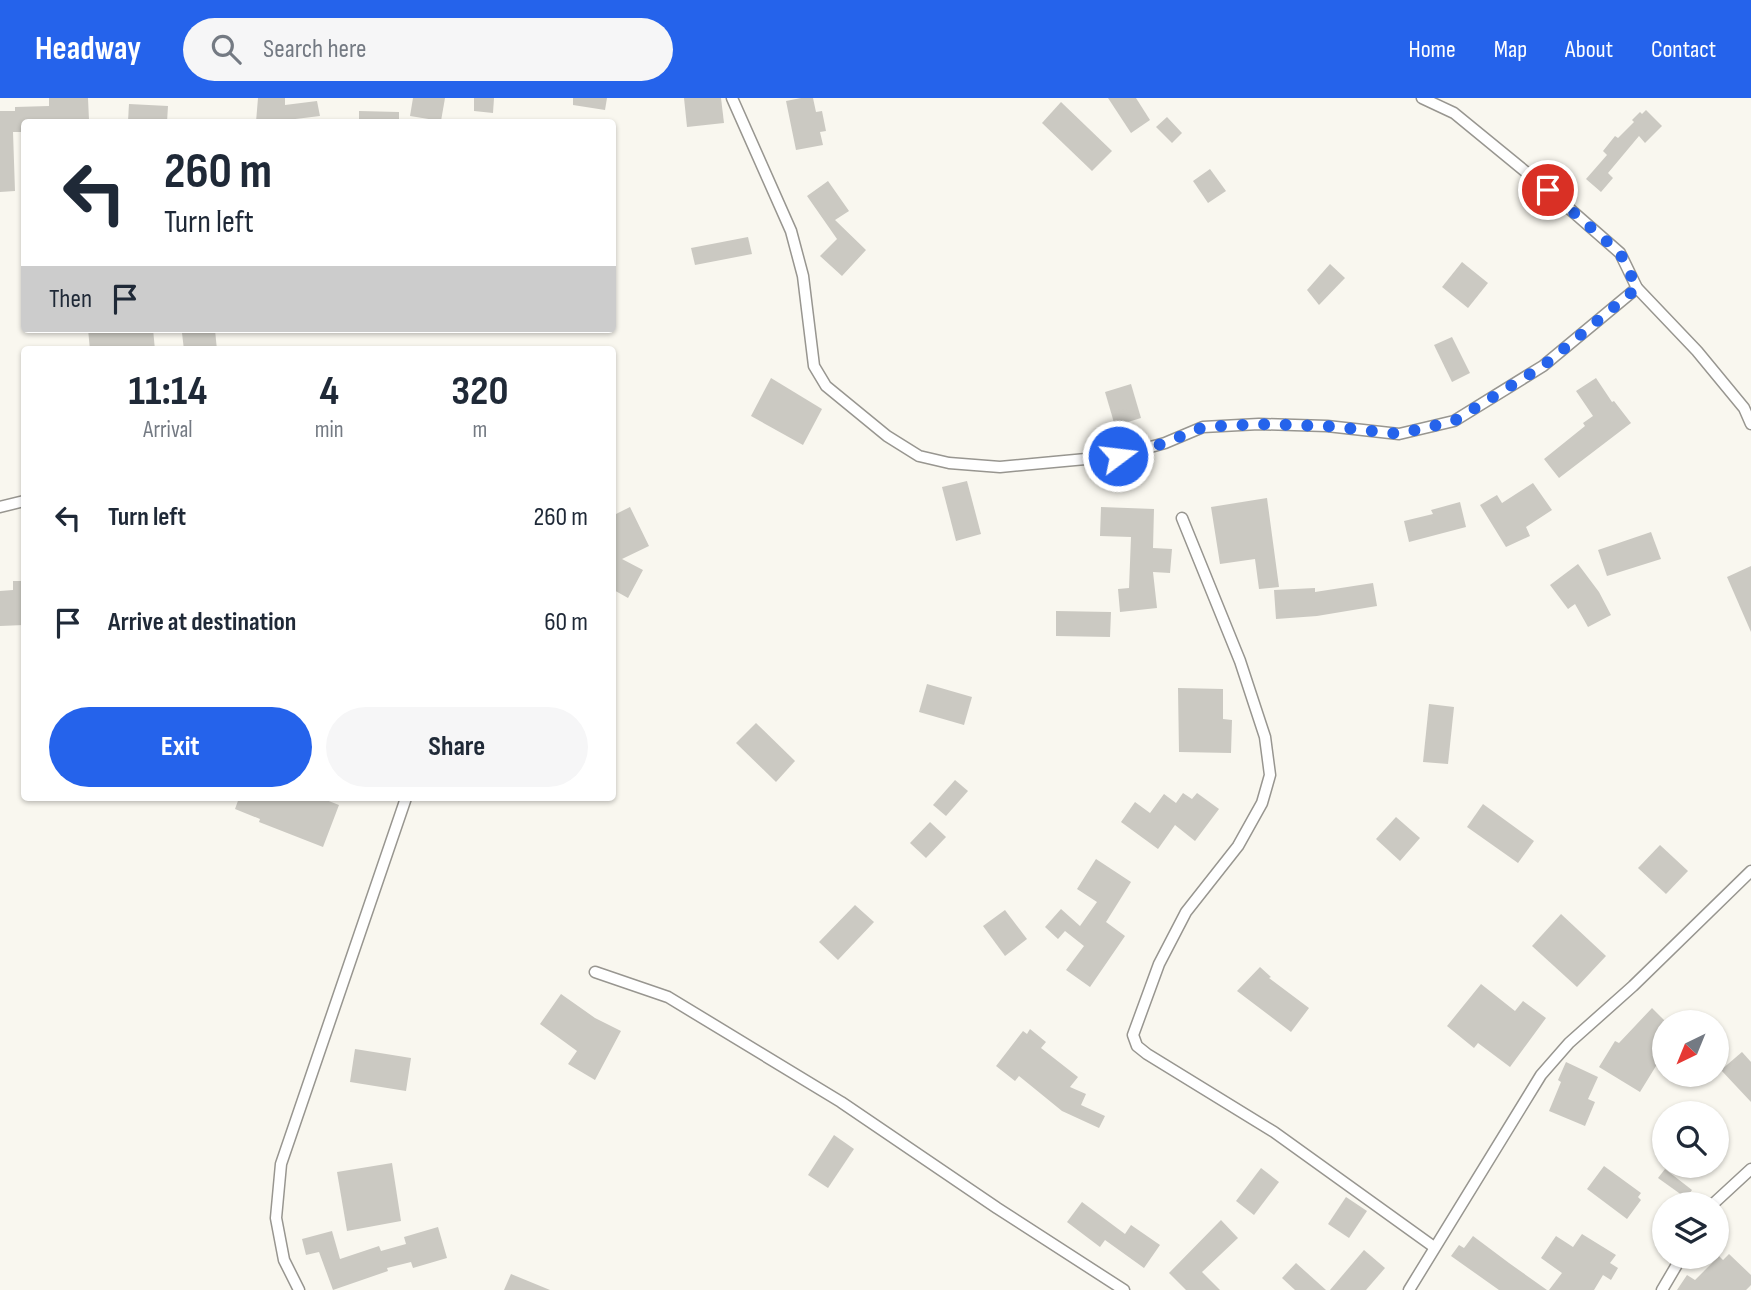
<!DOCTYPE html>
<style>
:root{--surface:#fff;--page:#f6f6f7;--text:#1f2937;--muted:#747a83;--accent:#2563eb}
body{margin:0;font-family:"Sofia Sans Condensed",sans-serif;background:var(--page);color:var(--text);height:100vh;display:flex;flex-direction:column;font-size:26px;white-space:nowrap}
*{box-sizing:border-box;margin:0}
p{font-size:23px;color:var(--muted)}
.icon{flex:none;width:38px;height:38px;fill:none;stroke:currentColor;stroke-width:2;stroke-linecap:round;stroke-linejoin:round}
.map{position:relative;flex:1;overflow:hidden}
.sheet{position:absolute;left:21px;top:248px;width:595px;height:455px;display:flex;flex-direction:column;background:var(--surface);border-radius:7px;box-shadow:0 2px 5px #0004}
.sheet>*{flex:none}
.top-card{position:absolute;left:21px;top:21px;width:595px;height:214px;border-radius:7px;box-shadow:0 2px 5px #0004;background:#fff;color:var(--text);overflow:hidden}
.needle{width:46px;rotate:223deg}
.controls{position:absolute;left:1652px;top:912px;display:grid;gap:14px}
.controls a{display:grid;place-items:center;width:77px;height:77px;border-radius:50%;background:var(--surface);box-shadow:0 2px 5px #0004;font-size:35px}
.pin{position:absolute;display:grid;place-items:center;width:60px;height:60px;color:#fff;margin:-30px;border:4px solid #fff;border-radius:50%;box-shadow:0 2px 7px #0007}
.me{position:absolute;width:77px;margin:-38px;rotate:75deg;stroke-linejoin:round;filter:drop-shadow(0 0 5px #0008)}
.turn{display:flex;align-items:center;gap:24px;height:147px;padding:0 28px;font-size:32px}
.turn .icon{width:91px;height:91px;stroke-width:2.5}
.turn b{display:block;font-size:49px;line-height:60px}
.then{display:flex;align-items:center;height:66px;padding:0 28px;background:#0003;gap:14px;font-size:26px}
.eta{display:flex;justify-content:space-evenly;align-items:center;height:119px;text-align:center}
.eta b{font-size:42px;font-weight:700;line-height:49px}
.primary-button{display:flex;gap:14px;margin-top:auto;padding:14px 28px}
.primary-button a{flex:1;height:80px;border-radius:42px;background:var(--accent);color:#fff;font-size:28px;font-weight:700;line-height:80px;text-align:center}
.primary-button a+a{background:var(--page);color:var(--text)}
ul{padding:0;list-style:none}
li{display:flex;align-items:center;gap:21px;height:105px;padding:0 28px}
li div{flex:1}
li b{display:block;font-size:26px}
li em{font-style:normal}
header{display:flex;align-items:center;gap:42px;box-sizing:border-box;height:98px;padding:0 35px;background:var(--accent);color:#fff}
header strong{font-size:33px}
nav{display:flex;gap:38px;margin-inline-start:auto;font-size:24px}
.search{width:490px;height:63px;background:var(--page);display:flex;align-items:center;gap:18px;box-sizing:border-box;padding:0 24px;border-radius:38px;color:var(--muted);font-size:26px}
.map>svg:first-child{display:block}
.building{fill:#cbc9c2}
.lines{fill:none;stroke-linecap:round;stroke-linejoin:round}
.street-casing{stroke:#989690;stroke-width:13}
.street{stroke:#fff;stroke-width:10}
.route{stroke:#2563eb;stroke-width:12;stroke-dasharray:0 21.6}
</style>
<header>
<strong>Headway</strong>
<div class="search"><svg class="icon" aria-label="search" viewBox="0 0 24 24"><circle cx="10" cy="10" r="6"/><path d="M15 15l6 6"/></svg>Search here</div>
<nav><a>Home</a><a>Map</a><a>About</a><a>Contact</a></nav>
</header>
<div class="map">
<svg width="1751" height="1192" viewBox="0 0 1751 1192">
<rect width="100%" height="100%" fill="#f9f7ef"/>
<!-- building -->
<g class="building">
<path d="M49 0H88L89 22 24 24V34H13L15 93 0 94V13H15V9L49 8Z"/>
<path d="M258 0H285V7L317 3 320 18 287 22V24H256Z"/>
<path d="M413 0H445L441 23 410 18Z"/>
<path d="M474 0H494L493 15 474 13Z"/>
<path d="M573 0H607L605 12 573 7Z"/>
<path d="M684 0H721L724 25 687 29Z"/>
<path d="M801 0H813L816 14 822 13 826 33 820 34 823 47 796 52 786 3Z"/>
<path d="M1108 0H1136L1150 22 1131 35Z"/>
<path d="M1061 4 1112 53 1092 73 1042 25Z"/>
<path d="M129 6 168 8 167 24 128 23Z"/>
<path d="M1646 12 1662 28 1645 45 1639 38 1608 75 1613 80 1601 94 1586 81 1607 57 1603 53 1615 38 1618 40 1634 24 1632 22 1640 14 1642 16Z"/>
<path d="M359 13 399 14V24H359Z"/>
<path d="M1167 19 1182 35 1172 45 1156 29Z"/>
<path d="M1210 71 1226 93 1208 105 1193 83Z"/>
<path d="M828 83 849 113 835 122 866 152 842 178 820 158 837 141 807 98Z"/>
<path d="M748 139 752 156 695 167 691 150Z"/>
<path d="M1462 164 1488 185 1468 210 1442 189Z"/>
<path d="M1330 166 1345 180 1319 207 1307 192Z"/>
<path d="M88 231H153L155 252H90Z"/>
<path d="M215 232 217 252H184L182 235Z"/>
<path d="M1452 239 1470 275 1452 284 1434 247Z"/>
<path d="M771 280 822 311 803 347 751 318Z"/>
<path d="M1596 280 1612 304 1614 303 1631 325 1559 380 1544 361 1585 328 1583 325 1593 318 1576 293Z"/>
<path d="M1131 286 1141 320 1115 328 1105 294Z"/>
<path d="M967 383 981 436 956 443 942 389Z"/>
<path d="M1533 385 1552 412 1526 429 1530 438 1506 449 1480 407 1497 397 1502 405Z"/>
<path d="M1267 400 1279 489 1259 491 1255 461 1220 466 1211 409Z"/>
<path d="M1460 404 1466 429 1409 444 1404 423 1433 416 1431 412Z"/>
<path d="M630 409 649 448 622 461 643 472 628 500 612 491V418Z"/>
<path d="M1101 409 1154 411 1153 450 1172 451 1170 475 1153 474 1157 510 1120 514 1118 491 1129 490 1131 439 1100 438Z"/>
<path d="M1651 434 1661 461 1607 478 1598 452Z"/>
<path d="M1578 466 1599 494 1611 517 1588 529 1575 506 1568 511 1550 487Z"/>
<path d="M1751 468V534L1727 479Z"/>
<path d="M13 483H24V527L0 528V493L13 492Z"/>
<path d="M1373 485 1377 508 1317 518 1276 521 1274 492 1315 490V494Z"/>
<path d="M1056 513 1111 514 1110 539 1056 538Z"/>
<path d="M927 586 972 599 964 627 919 614Z"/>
<path d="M1178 590 1223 591V621L1232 622 1231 655 1179 654Z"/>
<path d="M1429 606 1454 609 1448 666 1423 664Z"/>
<path d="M756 625 795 663 776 684 736 645Z"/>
<path d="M955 682 968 693 946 718 933 707Z"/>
<path d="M1183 695 1192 701 1197 695 1219 711 1195 743 1175 727 1158 751 1121 724 1135 704 1150 715 1164 696 1176 705Z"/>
<path d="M239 700H321L339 707 323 749 259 724 260 721 235 711Z"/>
<path d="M1483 706 1534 743 1518 765 1467 729Z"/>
<path d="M1396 719 1420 740 1400 763 1376 741Z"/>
<path d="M930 724 946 739 926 760 910 745Z"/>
<path d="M1660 747 1688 773 1666 796 1638 770Z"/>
<path d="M1096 761 1131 784 1106 824 1125 838 1090 889 1066 872 1084 848 1065 833 1058 841 1045 829 1061 811 1080 828 1097 804 1077 791Z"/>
<path d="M855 807 874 824 838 862 819 844Z"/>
<path d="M1005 812 1027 841 1005 858 983 828Z"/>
<path d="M1561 816 1606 858 1577 889 1532 848Z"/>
<path d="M1260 869 1271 879 1269 880 1309 910 1291 934 1237 893Z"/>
<path d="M1481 886 1515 913 1523 903 1546 920 1510 969 1478 945 1474 950 1447 928Z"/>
<path d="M561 896 595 920 621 933 595 982 568 966 577 953 540 926Z"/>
<path d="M1652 910 1664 922V955L1640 994 1599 969 1615 943 1619 945Z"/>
<path d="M1030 931 1046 944 1041 950 1078 979 1070 989 1086 996 1081 1007 1105 1018 1099 1030 1062 1013 1019 978 1015 983 996 968 1023 933 1027 936Z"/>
<path d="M355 951 411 960 406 993 350 984Z"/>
<path d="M1742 954 1751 964V1004L1721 972Z"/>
<path d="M1566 964 1598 979 1588 1001 1595 1004 1585 1028 1549 1013 1561 984 1558 982Z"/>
<path d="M834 1037 854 1051 828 1090 808 1077Z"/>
<path d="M392 1065 401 1123 347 1133 337 1074Z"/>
<path d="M1604 1068 1641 1095 1638 1099 1641 1102 1627 1121 1587 1091Z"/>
<path d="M1261 1070 1279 1084 1254 1117 1236 1103Z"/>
<path d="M1665 1071 1692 1092 1686 1100 1658 1080Z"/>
<path d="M1346 1099 1367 1113 1349 1140 1328 1126Z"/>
<path d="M1082 1104 1125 1136 1131 1127 1160 1147 1144 1170 1105 1142 1100 1149 1067 1124Z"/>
<path d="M1221 1122 1238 1140 1202 1174 1220 1192H1186L1169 1175Z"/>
<path d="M438 1129 447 1160 413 1170 411 1164 387 1170 388 1173 333 1192 319 1154 306 1157 302 1141 332 1133 340 1161 379 1148 381 1153 406 1146 404 1139Z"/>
<path d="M1582 1136 1616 1157 1610 1165 1618 1170 1611 1182 1603 1177 1594 1192H1549L1562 1175 1541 1160 1556 1138 1573 1149Z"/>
<path d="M1473 1138 1509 1165 1547 1192H1499L1451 1158 1459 1147 1464 1150Z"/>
<path d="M1364 1152 1385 1170 1366 1192H1330Z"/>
<path d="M1729 1156 1751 1177V1187L1746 1192H1677L1687 1177 1695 1182 1719 1158 1723 1162Z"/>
<path d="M1296 1165 1326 1192H1295L1282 1180Z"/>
<path d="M511 1176 550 1192H504Z"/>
</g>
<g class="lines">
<!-- street casing -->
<g class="street-casing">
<g id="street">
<path d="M732 0 791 133 803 178 814 268 826 288 887 338 919 358 949 365 1000 369 1118 358 1165 345 1203 329 1259 326 1327 328 1399 336 1454 323 1543 268 1637 190"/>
<path d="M1422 0 1454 15 1548 92 1620 155 1637 190 1697 253 1744 310 1751 326"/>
<path d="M0 409 24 403"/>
<path d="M1182 420 1240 563 1265 639 1270 677 1262 705 1238 748 1186 814 1159 866 1133 937 1137 948 1147 956 1274 1034 1434 1149"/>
<path d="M595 874 668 899 841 1004 997 1110 1124 1192"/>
<path d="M1713 1106 1751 1071"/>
<path d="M299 1192 284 1162 276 1120 281 1066 406 700"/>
<path d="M1409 1192 1541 977 1569 945 1633 888 1751 773"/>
<path d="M1662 1192 1682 1158"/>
</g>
</g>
<!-- street -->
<use href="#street" class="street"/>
</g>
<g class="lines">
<!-- route -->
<path class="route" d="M1118 358 1165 345 1203 329 1259 326 1327 328 1399 336 1454 323 1543 268 1637 190 1620 155 1548 92"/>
</g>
</svg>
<div class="controls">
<a><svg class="needle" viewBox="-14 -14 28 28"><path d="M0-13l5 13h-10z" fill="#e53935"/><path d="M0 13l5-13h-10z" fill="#747a83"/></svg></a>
<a><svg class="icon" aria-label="search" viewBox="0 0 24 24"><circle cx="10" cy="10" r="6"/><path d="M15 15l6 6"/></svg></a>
<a><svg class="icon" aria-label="layers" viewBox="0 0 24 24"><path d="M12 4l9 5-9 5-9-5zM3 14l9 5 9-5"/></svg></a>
</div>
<div class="pin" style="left:1548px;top:92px;background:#d93025"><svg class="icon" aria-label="arrive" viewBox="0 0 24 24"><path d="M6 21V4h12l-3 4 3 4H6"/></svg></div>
<svg class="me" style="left:1118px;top:358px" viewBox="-20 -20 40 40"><circle r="17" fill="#2563eb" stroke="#fff" stroke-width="3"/><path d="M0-11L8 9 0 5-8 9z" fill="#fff"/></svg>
<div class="top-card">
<div class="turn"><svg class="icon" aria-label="left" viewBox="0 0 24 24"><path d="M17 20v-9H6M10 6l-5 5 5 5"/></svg><div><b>260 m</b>Turn left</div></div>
<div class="then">Then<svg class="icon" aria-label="arrive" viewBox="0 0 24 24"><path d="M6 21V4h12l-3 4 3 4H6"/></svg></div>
</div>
<section class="sheet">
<div class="eta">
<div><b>11:14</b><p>Arrival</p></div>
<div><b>4</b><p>min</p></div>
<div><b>320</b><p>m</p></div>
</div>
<ul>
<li><svg class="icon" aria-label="left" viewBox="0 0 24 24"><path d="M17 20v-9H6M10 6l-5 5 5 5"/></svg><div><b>Turn left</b></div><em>260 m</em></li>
<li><svg class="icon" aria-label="arrive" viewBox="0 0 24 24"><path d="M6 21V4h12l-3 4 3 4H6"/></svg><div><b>Arrive at destination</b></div><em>60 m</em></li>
</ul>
<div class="primary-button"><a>Exit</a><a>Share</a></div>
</section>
</div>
